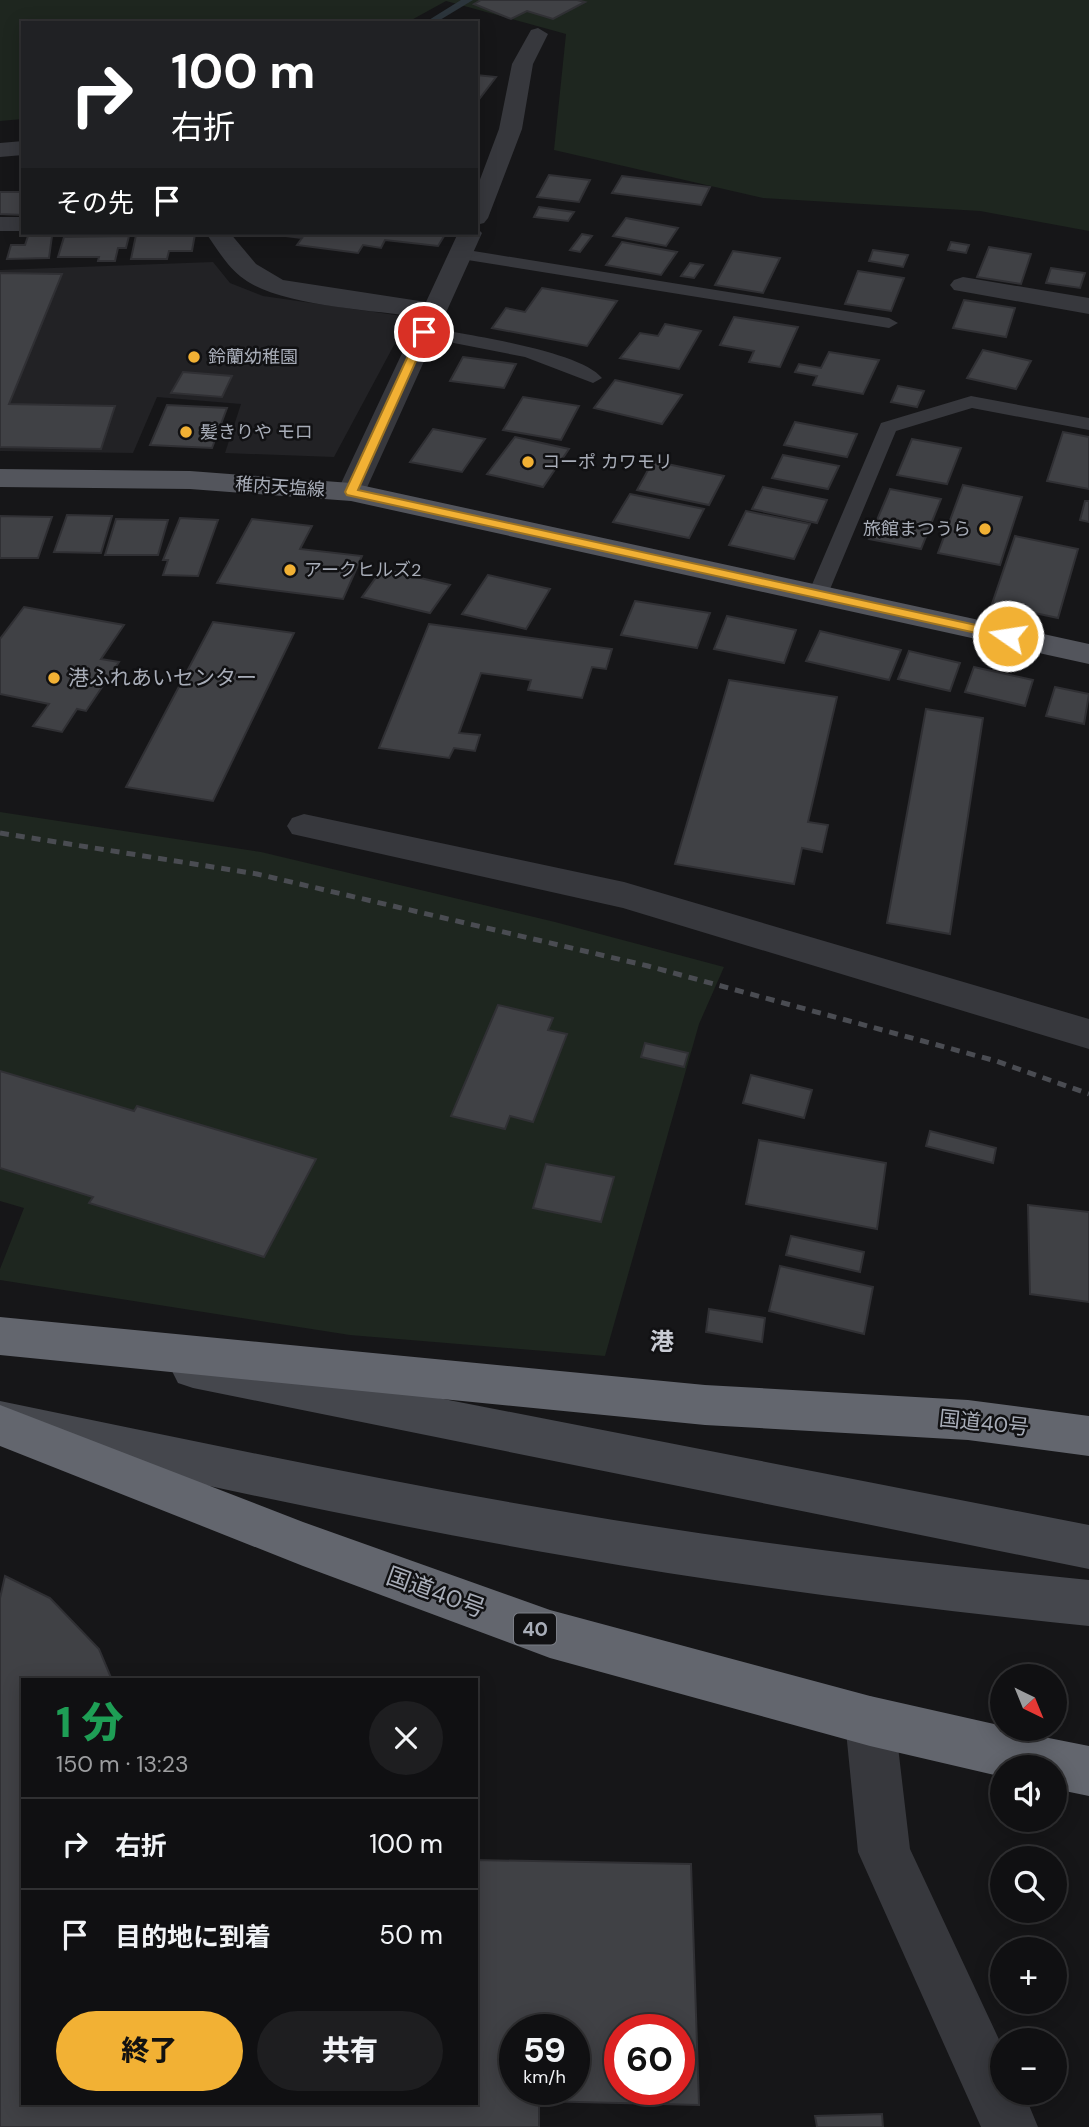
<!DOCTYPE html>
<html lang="ja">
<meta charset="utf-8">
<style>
:root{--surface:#101012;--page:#1e1e20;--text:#f1f3f6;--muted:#9c9d9f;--line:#303032;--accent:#f2b134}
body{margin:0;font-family:"DM Sans","Noto Sans JP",sans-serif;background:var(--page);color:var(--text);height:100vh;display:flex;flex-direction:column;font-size:26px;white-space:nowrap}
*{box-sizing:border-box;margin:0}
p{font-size:23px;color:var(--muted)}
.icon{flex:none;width:38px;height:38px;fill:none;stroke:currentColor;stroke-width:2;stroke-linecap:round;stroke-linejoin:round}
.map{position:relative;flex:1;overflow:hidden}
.details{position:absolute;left:21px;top:1678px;width:457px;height:427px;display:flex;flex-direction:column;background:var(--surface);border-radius:0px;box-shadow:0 4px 18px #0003,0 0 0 2px var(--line)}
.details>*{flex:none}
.guide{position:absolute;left:21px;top:21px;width:457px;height:214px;border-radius:0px;box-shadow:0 4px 18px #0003,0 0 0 2px var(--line);background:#202124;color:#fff;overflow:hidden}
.needle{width:46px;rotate:137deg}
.controls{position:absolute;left:990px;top:1664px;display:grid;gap:14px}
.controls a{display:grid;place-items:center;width:77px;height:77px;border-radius:50%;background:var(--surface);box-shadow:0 4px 18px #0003,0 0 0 2px var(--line);font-size:35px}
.speed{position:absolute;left:499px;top:2014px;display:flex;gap:14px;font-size:35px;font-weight:700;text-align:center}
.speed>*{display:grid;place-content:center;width:91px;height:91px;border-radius:50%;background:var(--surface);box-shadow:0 4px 18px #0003,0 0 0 2px var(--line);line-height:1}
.speed small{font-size:18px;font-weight:400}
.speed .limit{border:10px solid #d22;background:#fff;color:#111}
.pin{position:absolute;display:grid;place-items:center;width:60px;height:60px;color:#fff;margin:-30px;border:4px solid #fff;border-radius:50%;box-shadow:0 2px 7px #0007}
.me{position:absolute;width:77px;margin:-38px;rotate:283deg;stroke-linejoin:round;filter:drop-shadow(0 0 5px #0008)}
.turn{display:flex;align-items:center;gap:24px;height:147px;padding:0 35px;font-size:32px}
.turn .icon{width:91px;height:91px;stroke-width:2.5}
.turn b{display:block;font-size:49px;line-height:60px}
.then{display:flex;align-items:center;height:66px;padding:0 35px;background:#0003;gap:14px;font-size:26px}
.round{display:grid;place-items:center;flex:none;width:74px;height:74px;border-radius:37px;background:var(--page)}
.summary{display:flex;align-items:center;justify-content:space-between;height:119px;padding:0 35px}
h1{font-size:42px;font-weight:800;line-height:52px;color:#1e9e55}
.cta{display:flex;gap:14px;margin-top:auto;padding:14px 35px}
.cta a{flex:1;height:80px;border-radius:42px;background:var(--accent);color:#111;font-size:28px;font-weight:800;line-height:80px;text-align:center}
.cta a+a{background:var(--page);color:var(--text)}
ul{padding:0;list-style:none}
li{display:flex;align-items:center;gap:21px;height:91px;padding:0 35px;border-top:2px solid var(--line)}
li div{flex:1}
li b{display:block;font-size:26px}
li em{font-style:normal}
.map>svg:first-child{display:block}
.built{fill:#222225}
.green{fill:#1e261f}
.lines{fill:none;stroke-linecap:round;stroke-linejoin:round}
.stream{fill:#2c353c;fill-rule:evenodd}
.building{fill:#404145;stroke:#303034;stroke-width:2;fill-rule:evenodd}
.lane{fill:#37383d;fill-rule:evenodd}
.street{fill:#37383d;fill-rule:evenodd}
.secondary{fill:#45474d;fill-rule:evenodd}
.primary{fill:#53555c;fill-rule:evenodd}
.highway{fill:#63666e;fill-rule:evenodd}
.rail{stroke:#4a4c52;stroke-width:5;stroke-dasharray:9 7;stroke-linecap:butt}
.route{fill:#f2b134;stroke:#9d7322;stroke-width:2}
.poi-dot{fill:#f2b134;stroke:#111113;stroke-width:2.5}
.labels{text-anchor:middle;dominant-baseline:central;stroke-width:5;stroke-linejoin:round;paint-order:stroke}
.far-poi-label{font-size:18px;fill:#a8adb8;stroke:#111113;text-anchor:start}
.far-street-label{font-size:18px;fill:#a8adb8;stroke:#111113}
.shield{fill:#111113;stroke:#7b7e86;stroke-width:2}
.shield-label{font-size:19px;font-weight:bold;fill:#a8adb8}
.poi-label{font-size:21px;fill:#a8adb8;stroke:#111113;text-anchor:start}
.street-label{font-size:21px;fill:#a8adb8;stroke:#111113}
.quarter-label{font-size:24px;font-weight:bold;fill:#c9ccd4;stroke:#111113}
.near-street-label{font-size:24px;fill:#a8adb8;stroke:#111113}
</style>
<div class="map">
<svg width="1089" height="2127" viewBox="0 0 1089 2127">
<rect width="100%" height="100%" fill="#161618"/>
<!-- built -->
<path class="built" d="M213 262 230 283 263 296 409 317 334 457 225 453 241 404 157 397 133 453 0 451V270Z"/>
<!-- green -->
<g class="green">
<path d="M0 0H1089V231L980 211 763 198 554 150 566 34 446 1 406 23H23V119L0 121Z"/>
<path d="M0 812 261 852 555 922 724 967 699 1024 605 1356 350 1335 0 1280V1269L24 1208 0 1201Z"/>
</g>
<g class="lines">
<!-- stream -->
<path class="stream" d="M461 0H473L435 23H424Z"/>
</g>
<!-- building -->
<g class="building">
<path d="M481 0H577L585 2 553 19 527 11 511 19 474 4Z"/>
<path d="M476 75 496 77 477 102H476Z"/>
<path d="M549 175 590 180 579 202 537 197Z"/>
<path d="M622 176 710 187 701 205 612 193Z"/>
<path d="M0 192H23V215L0 214Z"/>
<path d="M539 207 574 212 568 221 534 217Z"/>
<path d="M626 218 678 228 666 246 613 236Z"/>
<path d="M289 233H446L438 246 385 240 381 248 363 245 358 253 297 245 302 238 286 236Z"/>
<path d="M195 234 192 251H169L167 259H131L136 235Z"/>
<path d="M582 234 592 236 580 252 570 250Z"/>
<path d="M28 236H52L49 258 7 259 11 245H25Z"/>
<path d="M129 236 126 248H118L115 261H98L99 257H58L64 237Z"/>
<path d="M622 242 677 252 661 275 606 265Z"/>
<path d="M951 242 969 245 966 253 948 250Z"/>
<path d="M989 247 1031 254 1021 284 977 277Z"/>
<path d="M873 250 908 255 903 267 869 261Z"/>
<path d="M733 251 780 258 763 293 715 285Z"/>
<path d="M690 263 703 265 694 278 681 276Z"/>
<path d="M1051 268 1085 273 1080 288 1046 283Z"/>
<path d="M858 271 904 278 891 311 845 304Z"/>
<path d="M0 273 62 274 9 404 115 406 101 449 0 447Z"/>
<path d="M542 288 617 301 587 346 492 328 506 308 525 312Z"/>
<path d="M964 300 1015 308 1006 337 953 328Z"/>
<path d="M734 317 798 327 780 367 749 362 754 351 720 345Z"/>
<path d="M665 324 701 331 679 369 620 358 640 333 658 336Z"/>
<path d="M983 350 1031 361 1016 389 967 378Z"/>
<path d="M829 352 879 360 863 394 813 385 817 376 795 372 799 364 821 368Z"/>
<path d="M463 357 516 364 504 388 450 381Z"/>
<path d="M183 372 232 376 222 397 171 393Z"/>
<path d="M615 380 682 395 662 424 594 408Z"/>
<path d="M898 386 924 391 917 407 891 402Z"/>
<path d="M523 397 579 406 561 440 503 430Z"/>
<path d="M167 405 227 408 212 448 150 445Z"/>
<path d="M795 422 857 434 847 457 784 445Z"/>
<path d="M433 429 485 439 462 472 410 462Z"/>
<path d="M1063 432 1089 437V489L1047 481Z"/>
<path d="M515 437 569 449 543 487 487 474Z"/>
<path d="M912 439 961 448 947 484 897 475Z"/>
<path d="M783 455 839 466 828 489 772 478Z"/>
<path d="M653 461 724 476 709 505 637 490Z"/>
<path d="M963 485 1022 497 1000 565 938 553Z"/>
<path d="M763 487 827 500 817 523 752 509Z"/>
<path d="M890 489 941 499 921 549 869 539Z"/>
<path d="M630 494 704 509 689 538 613 522Z"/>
<path d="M1085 501H1089V522L1080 520Z"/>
<path d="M746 511 810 524 794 559 729 545Z"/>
<path d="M67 515 112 516 101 553 54 552Z"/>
<path d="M0 516 52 517 38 558H0Z"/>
<path d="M180 518 218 520 198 576 163 575 168 560H163Z"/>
<path d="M116 519 168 520 158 555H105Z"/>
<path d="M252 519 312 526 300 549 362 556 343 599 217 583Z"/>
<path d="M1015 536 1078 549 1058 618 992 604Z"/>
<path d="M382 569 450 585 430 613 362 597Z"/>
<path d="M488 575 550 589 526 629 462 614Z"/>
<path d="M635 601 710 613 697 648 621 635Z"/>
<path d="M24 607 124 625 101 659 119 662 86 711 77 709 62 732 33 726 49 704 0 694V639Z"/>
<path d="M727 616 796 630 784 663 714 649Z"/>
<path d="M213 622 294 633 213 801 126 787Z"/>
<path d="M429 624 612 649 606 669 592 667 582 698 528 690 531 680 481 673 459 733 480 735 475 751 454 748 449 758 379 748Z"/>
<path d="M820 631 901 650 889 680 806 661Z"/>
<path d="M909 651 960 663 950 691 898 679Z"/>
<path d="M974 667 1033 680 1025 706 965 692Z"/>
<path d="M729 680 837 697 808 822 828 825 822 852 802 848 794 884 675 864Z"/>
<path d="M1055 687 1089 694 1084 724 1046 716Z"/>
<path d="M926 709 983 718 950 934 887 923Z"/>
<path d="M498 1005 553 1018 548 1030 567 1034 533 1122 510 1116 505 1129 451 1116Z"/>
<path d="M645 1043 688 1053 684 1067 641 1057Z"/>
<path d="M0 1071 134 1111 137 1106 316 1159 264 1257 89 1203 93 1197 0 1168Z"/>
<path d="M751 1075 812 1090 804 1118 743 1103Z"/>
<path d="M930 1131 996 1148 993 1163 926 1146Z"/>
<path d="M759 1140 886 1163 877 1229 746 1204Z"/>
<path d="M546 1164 614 1177 601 1222 533 1208Z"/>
<path d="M1028 1205 1089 1212V1302L1030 1294Z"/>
<path d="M791 1236 864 1252 860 1272 786 1255Z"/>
<path d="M780 1266 873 1287 864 1334 769 1311Z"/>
<path d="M709 1309 765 1318 762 1342 706 1332Z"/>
<path d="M5 1576 50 1598 99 1649 112 1680H23V2104H476V1860L691 1864 699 2105 539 2101V2127H0V1598ZM514 2030H574V2090H514ZM620 2030H679V2090H620Z"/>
<path d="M882 2114 883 2127H817L815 2116Z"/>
</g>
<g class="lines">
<!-- lane -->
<g class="lane">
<path d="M461 249 889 318 898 323 889 328 455 258 453 254Z"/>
<path d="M424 327C462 334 579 350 602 378L593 383 525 357 418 336 415 332Z"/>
<path d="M971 396 1089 418V430L972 408 896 431 828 594 818 600 811 598 808 594 881 423Z"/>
</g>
<!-- street -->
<g class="street">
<path d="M538 28 548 34 533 64 522 129 488 218 484 223 476 225V190L499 129 512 64 531 30Z"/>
<path d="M23 141V155L0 157V143Z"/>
<rect x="0" y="217" width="23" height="14"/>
<path d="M476 227 482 233 365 492 361 498 351 501 341 498 337 492 419 317C373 310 280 306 244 279 228 268 217 249 206 233H230L256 264 283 280 426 302 458 233H476Z"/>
<path d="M963 277 1089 298V314L954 290 950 285 954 280Z"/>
<path d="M304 814 624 882 1089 1019V1049L623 908 292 834 287 826 292 818Z"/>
<path d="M870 1696 888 1703 895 1721 910 1849 1003 2048V2093H1024L1038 2127H981L858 1852 845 1721 852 1703Z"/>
</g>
<!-- secondary -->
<g class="secondary">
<path d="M193 1350 1089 1525V1569L193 1388 178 1383 171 1369 178 1355Z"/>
<path d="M0 1401C190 1440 380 1481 572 1513 743 1542 916 1563 1089 1580V1626C916 1608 743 1587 572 1557 380 1524 190 1482 0 1441Z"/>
</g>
<!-- primary -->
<path class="primary" d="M0 469 190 471 351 483 1089 644V664L351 501 190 489 0 487Z"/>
<!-- highway -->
<g class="highway">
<path d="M0 1317 705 1385 968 1400 1089 1416V1456L968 1440 705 1425 0 1355Z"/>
<path d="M0 1405 303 1522 550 1610 870 1696 1003 1726V1729L1089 1746V1796L1055 1789V1768H1003V1777L870 1746 550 1658 303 1566 0 1446Z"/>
</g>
<!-- rail -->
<path class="rail" d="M0 833 257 874 648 966 996 1061 1089 1094"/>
</g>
<!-- route -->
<path class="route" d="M420 330 429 332 358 490 1008 632 1014 636 1008 640 347 495 345 492Z"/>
<!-- markers -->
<g class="poi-dot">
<circle cx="194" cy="357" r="7"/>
<circle cx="186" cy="432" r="7"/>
<circle cx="528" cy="462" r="7"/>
<circle cx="985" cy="529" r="7"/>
<circle cx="290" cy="570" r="7"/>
<circle cx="54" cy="678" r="7"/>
</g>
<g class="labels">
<!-- far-poi labels -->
<g class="far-poi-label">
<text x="208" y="357">鈴蘭幼稚園</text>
<text x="200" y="432">髪きりや モロ</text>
<text x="542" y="462">コーポ カワモリ</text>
<text x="971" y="529" text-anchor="end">旅館まつうら</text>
<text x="304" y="570">アークヒルズ2</text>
</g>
<!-- far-street labels -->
<g class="far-street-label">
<text transform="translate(280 487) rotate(4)">稚内天塩線</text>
</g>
<!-- shield labels -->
<rect class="shield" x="514" y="1613.5" width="42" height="31" rx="5"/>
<g class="shield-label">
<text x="535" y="1629">40</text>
</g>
<!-- poi labels -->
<g class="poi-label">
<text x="68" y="678">港ふれあいセンター</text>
</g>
<!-- street labels -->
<g class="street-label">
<text transform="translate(984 1423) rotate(6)">国道40号</text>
</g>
<!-- quarter labels -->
<g class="quarter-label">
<text x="662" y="1341">港</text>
</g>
<!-- near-street labels -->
<g class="near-street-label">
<text transform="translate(436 1592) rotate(20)">国道40号</text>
</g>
</g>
</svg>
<div class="controls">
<a><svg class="needle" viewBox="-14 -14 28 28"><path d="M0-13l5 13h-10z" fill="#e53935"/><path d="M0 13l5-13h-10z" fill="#9c9d9f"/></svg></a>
<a><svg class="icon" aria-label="sound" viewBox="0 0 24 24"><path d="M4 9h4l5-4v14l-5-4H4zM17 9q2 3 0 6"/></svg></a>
<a><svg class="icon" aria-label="search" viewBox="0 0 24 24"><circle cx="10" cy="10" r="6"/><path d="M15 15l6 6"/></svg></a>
<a>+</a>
<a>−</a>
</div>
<div class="speed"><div>59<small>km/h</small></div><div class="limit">60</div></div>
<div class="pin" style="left:424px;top:332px;background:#d93025"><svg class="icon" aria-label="arrive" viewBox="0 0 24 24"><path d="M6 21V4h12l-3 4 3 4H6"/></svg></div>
<svg class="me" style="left:1008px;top:636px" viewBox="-20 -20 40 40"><circle r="17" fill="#f2b134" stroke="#fff" stroke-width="3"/><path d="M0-11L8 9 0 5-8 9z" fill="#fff"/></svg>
<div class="guide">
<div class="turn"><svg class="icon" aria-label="right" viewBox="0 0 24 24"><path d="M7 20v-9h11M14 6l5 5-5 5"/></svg><div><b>100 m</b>右折</div></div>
<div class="then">その先<svg class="icon" aria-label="arrive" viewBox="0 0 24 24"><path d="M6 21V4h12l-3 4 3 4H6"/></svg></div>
</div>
<section class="details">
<div class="summary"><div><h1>1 分</h1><p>150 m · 13:23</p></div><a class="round"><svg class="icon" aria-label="close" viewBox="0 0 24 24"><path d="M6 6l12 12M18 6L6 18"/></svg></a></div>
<ul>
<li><svg class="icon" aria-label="right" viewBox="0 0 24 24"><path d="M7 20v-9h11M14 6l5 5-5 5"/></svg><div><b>右折</b></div><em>100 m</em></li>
<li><svg class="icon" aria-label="arrive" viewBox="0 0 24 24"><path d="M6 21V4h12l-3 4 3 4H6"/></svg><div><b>目的地に到着</b></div><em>50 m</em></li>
</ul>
<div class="cta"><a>終了</a><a>共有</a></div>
</section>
</div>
